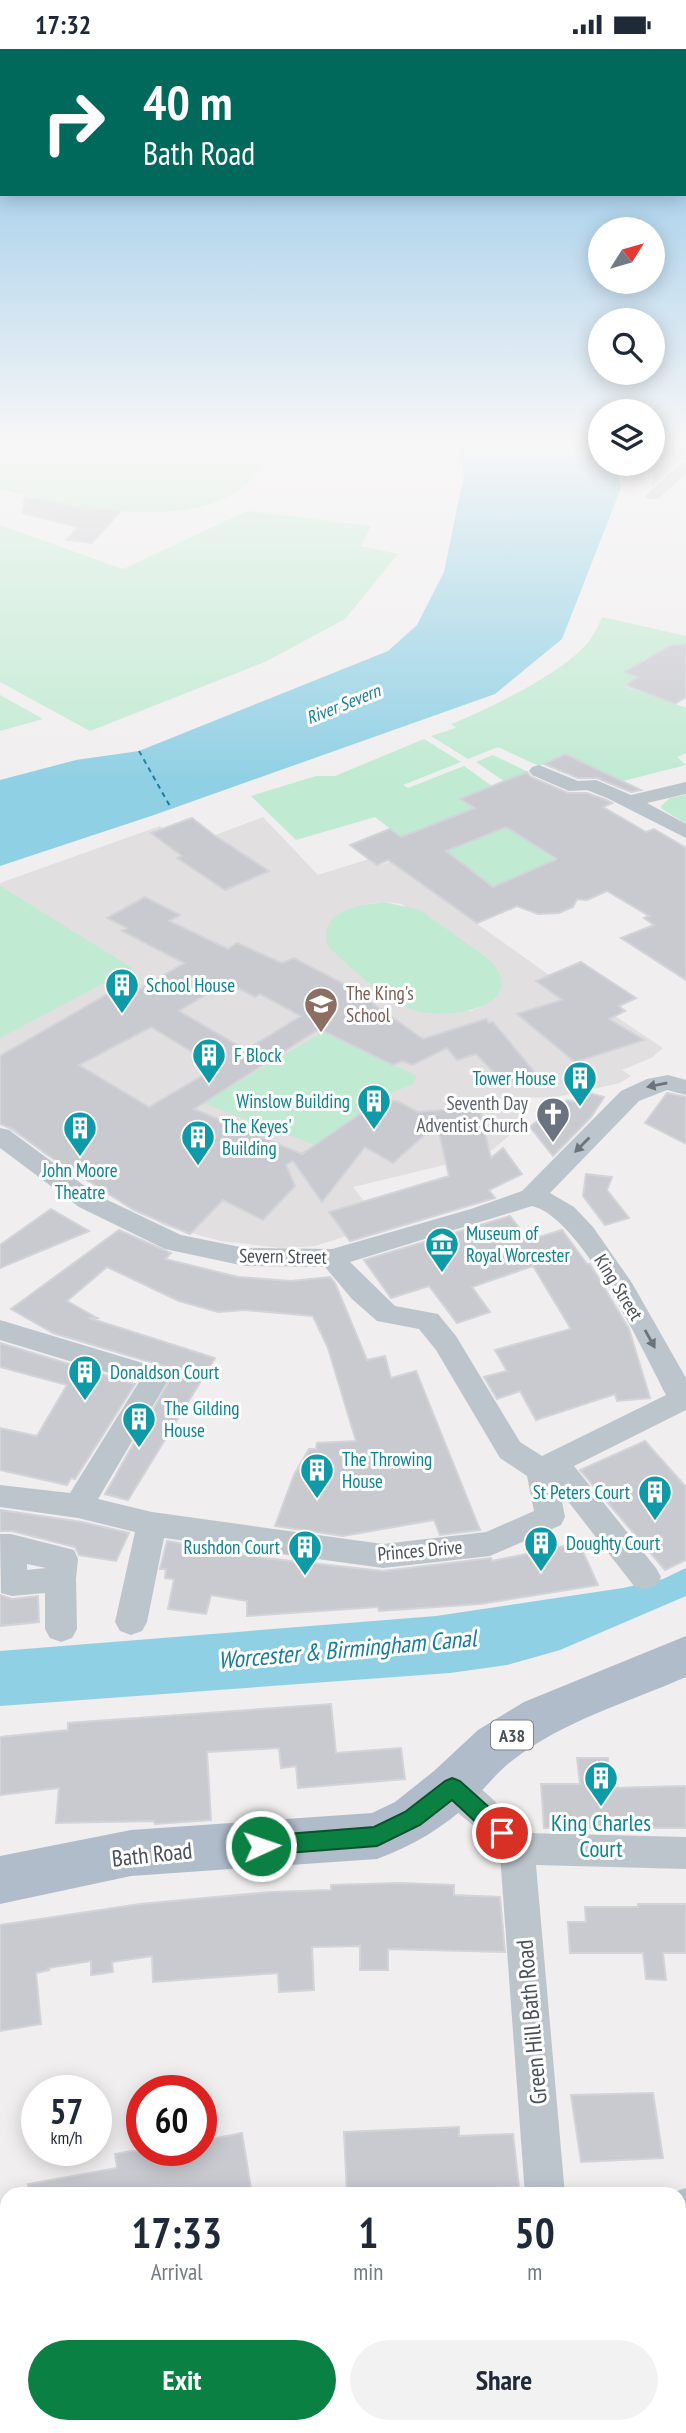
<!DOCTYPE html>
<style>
:root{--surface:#fff;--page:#f2f2f3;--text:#1f2937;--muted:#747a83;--accent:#0b8043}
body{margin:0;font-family:"PT Sans Narrow",sans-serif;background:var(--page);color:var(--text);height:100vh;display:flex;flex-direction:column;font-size:26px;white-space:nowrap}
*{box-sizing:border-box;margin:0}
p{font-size:23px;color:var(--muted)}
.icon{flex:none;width:38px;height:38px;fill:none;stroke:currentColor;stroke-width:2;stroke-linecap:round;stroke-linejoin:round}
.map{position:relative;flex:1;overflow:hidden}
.sheet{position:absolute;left:0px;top:2138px;width:686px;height:247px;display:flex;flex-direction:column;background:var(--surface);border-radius:21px 21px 0 0;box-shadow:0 4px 18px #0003}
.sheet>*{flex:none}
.hud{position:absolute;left:0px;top:0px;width:686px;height:147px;box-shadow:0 4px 18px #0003;background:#00695c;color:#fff;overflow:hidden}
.needle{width:46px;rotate:53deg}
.tools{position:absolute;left:588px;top:168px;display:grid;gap:14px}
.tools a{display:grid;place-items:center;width:77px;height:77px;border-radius:50%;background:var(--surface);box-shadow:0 4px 18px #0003;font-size:35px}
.speed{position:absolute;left:21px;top:2026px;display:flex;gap:14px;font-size:35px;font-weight:700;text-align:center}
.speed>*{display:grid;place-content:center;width:91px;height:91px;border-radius:50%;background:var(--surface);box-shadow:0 4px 18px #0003;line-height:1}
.speed small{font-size:18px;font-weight:400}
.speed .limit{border:10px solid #d22;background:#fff;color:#111}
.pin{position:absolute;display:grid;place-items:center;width:60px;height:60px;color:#fff;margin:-30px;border:4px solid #fff;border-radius:50%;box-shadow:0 2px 7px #0007}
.me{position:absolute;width:77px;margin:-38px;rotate:87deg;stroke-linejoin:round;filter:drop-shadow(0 0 5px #0008)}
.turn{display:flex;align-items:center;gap:24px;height:147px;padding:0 28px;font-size:32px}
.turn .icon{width:91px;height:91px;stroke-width:2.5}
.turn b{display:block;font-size:49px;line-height:60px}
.eta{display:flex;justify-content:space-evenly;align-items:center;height:119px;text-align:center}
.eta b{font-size:42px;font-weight:600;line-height:49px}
.cta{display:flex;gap:14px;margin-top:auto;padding:14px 28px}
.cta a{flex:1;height:80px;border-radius:42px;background:var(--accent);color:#fff;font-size:28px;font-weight:600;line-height:80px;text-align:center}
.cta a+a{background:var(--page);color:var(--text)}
.status{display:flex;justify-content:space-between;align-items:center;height:49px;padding:0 35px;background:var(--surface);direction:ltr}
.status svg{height:19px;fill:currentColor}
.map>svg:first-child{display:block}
.education{fill:#e1dfdf;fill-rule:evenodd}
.green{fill:#c0ead2}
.water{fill:#90d0e4}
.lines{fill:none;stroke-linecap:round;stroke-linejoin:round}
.ferry{stroke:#197c9b;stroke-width:2;stroke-dasharray:5 4.5;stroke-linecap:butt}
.building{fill:#c9cad0;stroke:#d2d4d9;stroke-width:2;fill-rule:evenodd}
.street{fill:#bdc5cc;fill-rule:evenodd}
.primary{fill:#b0bcca;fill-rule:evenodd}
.oneway{fill:#6b737c}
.route{fill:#0b8043;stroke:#07532c;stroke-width:2}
.labels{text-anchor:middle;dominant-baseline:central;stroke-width:6;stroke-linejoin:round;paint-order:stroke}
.far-water-label{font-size:18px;font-style:italic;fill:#197c9b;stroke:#fff}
.shield{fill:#fff;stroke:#7f848b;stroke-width:2}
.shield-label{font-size:18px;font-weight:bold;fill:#485059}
.culture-label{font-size:19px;fill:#0d838f;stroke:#fff;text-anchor:start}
.education-label{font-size:19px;fill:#785e54;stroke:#fff;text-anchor:start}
.worship-label{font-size:19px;fill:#5b616d;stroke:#fff;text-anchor:end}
.street-label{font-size:19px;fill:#485059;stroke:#fff}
.near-culture-label{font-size:23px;fill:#0d838f;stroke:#fff}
.near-street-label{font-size:23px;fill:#485059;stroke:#fff}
.near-water-label{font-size:24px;font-style:italic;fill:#197c9b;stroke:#fff}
</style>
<div class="status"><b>17:32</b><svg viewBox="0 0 49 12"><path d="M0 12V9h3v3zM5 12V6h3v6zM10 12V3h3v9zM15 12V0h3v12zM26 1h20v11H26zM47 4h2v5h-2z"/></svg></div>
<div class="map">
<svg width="686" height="2384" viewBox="0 0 686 2384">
<rect width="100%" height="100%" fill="#f0eeee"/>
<!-- education -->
<path class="education" d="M263 768 318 826 369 810 377 817 390 813 549 926 536 933 576 962 615 967 663 999 651 1009 622 1021 631 1027 620 1034 556 1048 516 1049 523 1075 492 1101 473 1109 353 1138 382 1176 315 1197 281 1199 221 1192 165 1177 0 1075V834L160 777 186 797ZM384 853 402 855 498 945 487 955 471 962 395 952 328 897 366 855Z"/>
<!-- green -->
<g class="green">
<path d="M0 398H271C239 497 74 459 0 440Z"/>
<path d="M247 462 371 477 361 497 398 505 345 570 265 613 90 682 0 633V476L123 520Z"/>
<path d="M602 568 686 587V595L671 596 654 611 647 608 625 623 637 628 624 637 686 659V704L677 708 686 716 623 732 592 720 594 718 565 705 539 717 498 698 468 710 431 687 456 679 451 675C487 661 572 620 592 588 596 582 599 575 602 568Z"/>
<path d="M0 646 43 670 0 682Z"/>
<path d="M424 690 461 713 403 736 408 739 464 717 492 737 471 745 464 752 493 770 479 776 460 765 401 788 375 768 296 791 251 747 316 727H335Z"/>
<path d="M493 706 528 723 504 732 476 713Z"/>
<path d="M686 746V775L662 760 661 757 670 749Z"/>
<path d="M506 778 557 810 493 838 446 802Z"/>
<path d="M0 837 132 919 0 989Z"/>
<path d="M384 853 420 861 491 912C532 961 442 972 410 960 384 950 348 917 328 897 317 862 359 856 384 853Z"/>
<path d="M323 983 417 1027 413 1035 386 1046 316 1096 203 1054Z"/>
</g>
<!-- water -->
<g class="water">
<path d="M457 398H600V415H617L621 439 562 590 495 645 154 766 0 817V731L76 711 139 702 388 602 417 576 444 523 464 425Z"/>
<path d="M686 1519V1547L560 1601 507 1616 450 1624 0 1657V1602L436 1567 623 1539 663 1530Z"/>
</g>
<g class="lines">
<!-- ferry -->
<path class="ferry" d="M139 702 171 759"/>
</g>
<!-- building -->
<g class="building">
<path d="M653 398H686V411L679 412 653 436Z"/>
<path d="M25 448 81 458 121 462 92 494 67 491 78 478 22 464Z"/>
<path d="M686 595V648L675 655 626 636 637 628 624 623 671 596Z"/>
<path d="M565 705 641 741 631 743 597 729H578L544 715Z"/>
<path d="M527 723 531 728 568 744H587L606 751 612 754 603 758 646 783 654 780 686 799V931L621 889 654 876 644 869 649 867 607 842 587 851 577 850 573 858 559 864 538 865 517 857 477 874 388 811 377 816 350 796 390 780 401 788 475 759 460 750ZM506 778 557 810 493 838 446 802Z"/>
<path d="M192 769 214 786 269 822 225 841 177 809 182 807 151 784Z"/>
<path d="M145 848 180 866 169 872 228 900 237 894 282 914 294 909 346 936 423 990 486 970 489 974 493 973 537 1026 518 1032 501 1031 476 1005 457 1011 447 999 412 1016 402 1012 393 1016 319 980 194 1060 302 1105 377 1053 397 1052 418 1063 479 1058 491 1109 503 1099 522 1125 489 1141 495 1149 350 1192 329 1163 449 1127 437 1075 393 1114 365 1098 322 1153 293 1112 286 1116 295 1137 263 1171 223 1151 190 1185 134 1161 46 1105 11 1079 0 1075V1007L118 939 130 946 184 914 122 882 127 879 107 869ZM227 933 255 948 260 945 301 967 246 1001 179 962ZM151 978 217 1018 149 1058 79 1016Z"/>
<path d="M581 913 636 949 619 957 625 962 609 970 644 991 575 1013 517 965 562 951 536 932Z"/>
<path d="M582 1042 604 1048 591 1068 553 1107 530 1078 542 1068 553 1073 567 1051 575 1053Z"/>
<path d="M667 1044 686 1048V1095L645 1074Z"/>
<path d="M586 1125 612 1128 607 1141 629 1169 605 1176 583 1147Z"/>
<path d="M51 1160 89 1182 0 1219V1196Z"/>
<path d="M510 1167 529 1191 562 1181 587 1215H590L629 1280 650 1349 617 1352 615 1345 536 1371 520 1342 497 1350 484 1328 507 1322 495 1301 571 1280 533 1217 472 1238 490 1263 457 1274 429 1237 391 1249 364 1211Z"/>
<path d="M119 1181 171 1204 165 1210 238 1228 291 1232 330 1228 335 1234 367 1311 385 1307 391 1329 416 1322 480 1481 440 1486 434 1471 343 1487 275 1477 294 1426 309 1400H316L317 1394 356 1392 328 1299 313 1267 244 1261 218 1263 179 1252 107 1218 67 1252 97 1269H89L215 1309 128 1451 105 1445 172 1327 167 1318 53 1284 11 1260Z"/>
<path d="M0 1294 135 1335 75 1430 71 1429 67 1436 0 1421V1379L37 1387 67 1336 0 1318Z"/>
<path d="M645 1392 686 1438V1511L665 1521 580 1421Z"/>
<path d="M0 1461 82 1473 129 1484 116 1512 79 1506 75 1498 12 1482H0Z"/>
<path d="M167 1492 264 1509 383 1522 491 1509 492 1512 579 1494 598 1536 480 1555 379 1562 378 1558 247 1567V1552L211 1546 206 1565 168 1560 174 1530 165 1529 166 1520H160Z"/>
<path d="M0 1546 12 1550 38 1547 39 1573 0 1577Z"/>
<path d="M331 1655 336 1704 401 1699 405 1730 298 1739 296 1717 281 1719 279 1699 207 1703 211 1771 155 1775 154 1772 56 1774 59 1739 0 1746V1688L68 1681V1674Z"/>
<path d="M577 1709H608L611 1739 686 1737V1779H544L541 1735H580Z"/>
<path d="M400 1834 454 1836V1846L500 1848 505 1903 388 1900V1921H360V1897L312 1898 314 1941 279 1943 278 1924 153 1933 152 1907 112 1913 113 1923 91 1926V1912L48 1919 49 1921 36 1924 41 1975 0 1982V1876L140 1855 271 1843 331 1841V1836Z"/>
<path d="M638 1855H686V1904H663L666 1931 646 1930 643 1904H570L568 1873H586L585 1858H638Z"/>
<path d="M653 2044 663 2109 581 2113 571 2046Z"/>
<path d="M459 2078V2087L513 2085 519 2138 347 2145 344 2083Z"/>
<path d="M242 2084 251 2140 222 2146H29L28 2135 117 2119 115 2105 131 2102H201V2092Z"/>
</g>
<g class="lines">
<!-- street -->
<g class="street">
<path d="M686 413V425L658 450H648L645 447 648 444 681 414Z"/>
<path d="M539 716 578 732 596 731 631 746 686 733V745L647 754 686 775V789L607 749 587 741 569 742 532 726 529 722 532 718Z"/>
<path d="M668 1026 686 1031V1046L667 1041 639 1052 550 1144 574 1158 593 1178 632 1234 686 1329V1361L574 1417 656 1519 661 1528 656 1537 645 1540 634 1537 560 1442 565 1468 561 1476 490 1507 383 1519 164 1489 147 1573 142 1582 131 1586 120 1582 115 1573 135 1483 78 1469 0 1458V1436L70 1444 139 1333 0 1291V1271L166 1321 170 1328 98 1450 152 1463 383 1495 486 1483 534 1462 527 1427 500 1409 436 1301 419 1280 377 1272 352 1250 325 1218 245 1217 165 1200 79 1158 0 1099V1079L9 1081 97 1146 181 1186 245 1199 332 1200 471 1160 522 1142 621 1042 647 1030ZM532 1157C581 1168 643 1302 666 1346L542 1407 520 1393 456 1287 438 1265 395 1257 350 1213Z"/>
<path d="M0 1485H11L74 1501 78 1510 76 1530 77 1580 72 1589 61 1593 50 1589 45 1580V1544L12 1547 1 1544ZM27 1515 46 1519 27 1521Z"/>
<path d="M452 1723C482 1734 504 1762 525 1784L686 1788V1820L536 1816 565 2146H525L500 1806 475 1778 440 1749 435 1738 440 1727Z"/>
<path d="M686 2139V2179L679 2180V2146H665Z"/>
<path d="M7 2210V2252L0 2253V2211Z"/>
</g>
<!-- primary -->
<path class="primary" d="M686 1587V1628C629 1653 563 1672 513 1711 498 1722 485 1739 472 1752 444 1778 413 1797 377 1810L131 1827 0 1855V1807L131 1781 372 1764 395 1753 434 1722 478 1681 524 1653Z"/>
</g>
<!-- one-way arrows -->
<defs><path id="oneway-solid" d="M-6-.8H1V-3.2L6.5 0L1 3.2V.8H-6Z" transform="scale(1.75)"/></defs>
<g class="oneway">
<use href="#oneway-solid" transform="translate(657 1036) rotate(169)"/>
<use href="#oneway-solid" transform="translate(582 1096) rotate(135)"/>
<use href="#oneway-solid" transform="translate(650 1290) rotate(61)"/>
</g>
<!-- sky -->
<linearGradient id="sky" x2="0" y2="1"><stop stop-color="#85bfe6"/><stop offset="0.54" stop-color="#f8f7f7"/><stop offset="1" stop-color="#f8f7f7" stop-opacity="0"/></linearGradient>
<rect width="686" height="732" fill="url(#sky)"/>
<!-- route -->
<path class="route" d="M452 1729 460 1732 510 1777 513 1784 510 1791 502 1793 495 1791 452 1751 420 1776 377 1797 261 1806 253 1803 250 1797 253 1790 261 1787 374 1778 405 1763 445 1732Z"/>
<!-- icons -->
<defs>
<g id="building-pin" transform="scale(1.75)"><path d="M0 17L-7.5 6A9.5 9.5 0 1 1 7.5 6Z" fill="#0f9aa8" stroke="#fff"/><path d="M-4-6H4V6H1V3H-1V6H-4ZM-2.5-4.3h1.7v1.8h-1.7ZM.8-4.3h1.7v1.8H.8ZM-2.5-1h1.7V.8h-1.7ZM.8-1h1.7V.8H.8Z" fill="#fff"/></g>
<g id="school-pin" transform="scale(1.75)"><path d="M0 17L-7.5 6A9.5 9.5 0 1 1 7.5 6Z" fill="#8d6e63" stroke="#fff"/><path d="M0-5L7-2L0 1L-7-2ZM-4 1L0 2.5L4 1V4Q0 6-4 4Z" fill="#fff"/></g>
<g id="church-pin" transform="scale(1.75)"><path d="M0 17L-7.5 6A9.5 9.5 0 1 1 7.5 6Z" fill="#6b7280" stroke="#fff"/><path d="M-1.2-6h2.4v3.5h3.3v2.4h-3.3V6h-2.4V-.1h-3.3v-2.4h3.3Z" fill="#fff"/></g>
<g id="museum-pin" transform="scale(1.75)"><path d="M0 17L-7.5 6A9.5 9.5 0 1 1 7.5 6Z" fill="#0f9aa8" stroke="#fff"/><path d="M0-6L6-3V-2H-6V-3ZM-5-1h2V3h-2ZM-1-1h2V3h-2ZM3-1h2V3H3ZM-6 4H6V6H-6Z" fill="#fff"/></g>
</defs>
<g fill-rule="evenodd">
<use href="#building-pin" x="122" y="936"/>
<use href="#school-pin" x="321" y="955"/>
<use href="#building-pin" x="209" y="1006"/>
<use href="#building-pin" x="580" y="1029"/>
<use href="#building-pin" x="374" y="1052"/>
<use href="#church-pin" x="553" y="1065"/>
<use href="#building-pin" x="80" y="1079"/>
<use href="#building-pin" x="198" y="1088"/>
<use href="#museum-pin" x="442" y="1195"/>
<use href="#building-pin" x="85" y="1323"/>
<use href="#building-pin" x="139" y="1370"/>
<use href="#building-pin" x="317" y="1421"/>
<use href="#building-pin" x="655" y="1443"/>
<use href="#building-pin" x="541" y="1494"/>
<use href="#building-pin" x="305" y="1498"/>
<use href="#building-pin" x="601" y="1729"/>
</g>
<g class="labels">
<!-- far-water labels -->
<g class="far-water-label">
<text transform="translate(343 655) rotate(-22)">River Severn</text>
</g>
<!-- shield labels -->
<rect class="shield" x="491" y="1671.5" width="42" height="29" rx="5"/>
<g class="shield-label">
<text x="512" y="1686">A38</text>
</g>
<!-- culture labels -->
<g class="culture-label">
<text x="146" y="936">School House</text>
<text x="234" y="1006">F Block</text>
<text x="556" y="1029" text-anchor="end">Tower House</text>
<text x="350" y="1052" text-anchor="end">Winslow Building</text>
<text x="222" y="1077">The Keyes'<tspan x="222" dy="22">Building</tspan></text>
<text x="80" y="1121" text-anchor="middle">John Moore<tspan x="80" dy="22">Theatre</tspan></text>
<text x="466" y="1184">Museum of<tspan x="466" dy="22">Royal Worcester</tspan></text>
<text x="110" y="1323">Donaldson Court</text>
<text x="164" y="1359">The Gilding<tspan x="164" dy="22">House</tspan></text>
<text x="342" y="1410">The Throwing<tspan x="342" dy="22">House</tspan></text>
<text x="630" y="1443" text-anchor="end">St Peters Court</text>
<text x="566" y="1494">Doughty Court</text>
<text x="280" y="1498" text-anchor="end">Rushdon Court</text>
</g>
<!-- education labels -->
<g class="education-label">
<text x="346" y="944">The King's<tspan x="346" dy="22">School</tspan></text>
</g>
<!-- worship labels -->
<g class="worship-label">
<text x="528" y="1054">Seventh Day<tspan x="528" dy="22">Adventist Church</tspan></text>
</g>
<!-- street labels -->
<g class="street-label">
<text transform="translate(283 1207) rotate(1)">Severn Street</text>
<text transform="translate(619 1238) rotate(58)">King Street</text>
<text transform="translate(420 1501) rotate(-5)">Princes Drive</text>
</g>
<!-- near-culture labels -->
<g class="near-culture-label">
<text x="601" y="1773">King Charles<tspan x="601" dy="26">Court</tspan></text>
</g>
<!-- near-street labels -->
<g class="near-street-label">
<text transform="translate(152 1805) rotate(-6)">Bath Road</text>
<text transform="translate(531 1973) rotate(-95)">Green Hill Bath Road</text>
</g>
<!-- near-water labels -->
<g class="near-water-label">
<text transform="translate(347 1600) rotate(-5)">Worcester &amp; Birmingham Canal</text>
</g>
</g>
</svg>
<div class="tools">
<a><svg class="needle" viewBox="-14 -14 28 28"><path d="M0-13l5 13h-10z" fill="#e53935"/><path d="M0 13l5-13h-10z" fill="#747a83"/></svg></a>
<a><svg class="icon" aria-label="search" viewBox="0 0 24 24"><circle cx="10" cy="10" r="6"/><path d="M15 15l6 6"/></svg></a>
<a><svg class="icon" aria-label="layers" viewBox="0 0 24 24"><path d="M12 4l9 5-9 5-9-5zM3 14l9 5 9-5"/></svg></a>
</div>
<div class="speed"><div>57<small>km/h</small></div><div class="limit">60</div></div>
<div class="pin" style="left:502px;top:1784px;background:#d93025"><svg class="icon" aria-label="arrive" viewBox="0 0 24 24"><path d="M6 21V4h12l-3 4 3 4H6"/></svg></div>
<svg class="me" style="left:261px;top:1797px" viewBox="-20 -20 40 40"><circle r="17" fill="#0b8043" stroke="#fff" stroke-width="3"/><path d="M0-11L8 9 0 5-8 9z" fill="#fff"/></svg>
<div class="hud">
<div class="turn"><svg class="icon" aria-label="right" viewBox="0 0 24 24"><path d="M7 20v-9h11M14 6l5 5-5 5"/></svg><div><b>40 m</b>Bath Road</div></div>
</div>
<section class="sheet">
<div class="eta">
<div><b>17:33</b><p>Arrival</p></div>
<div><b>1</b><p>min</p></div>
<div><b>50</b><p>m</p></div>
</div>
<div class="cta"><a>Exit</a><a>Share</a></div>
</section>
</div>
